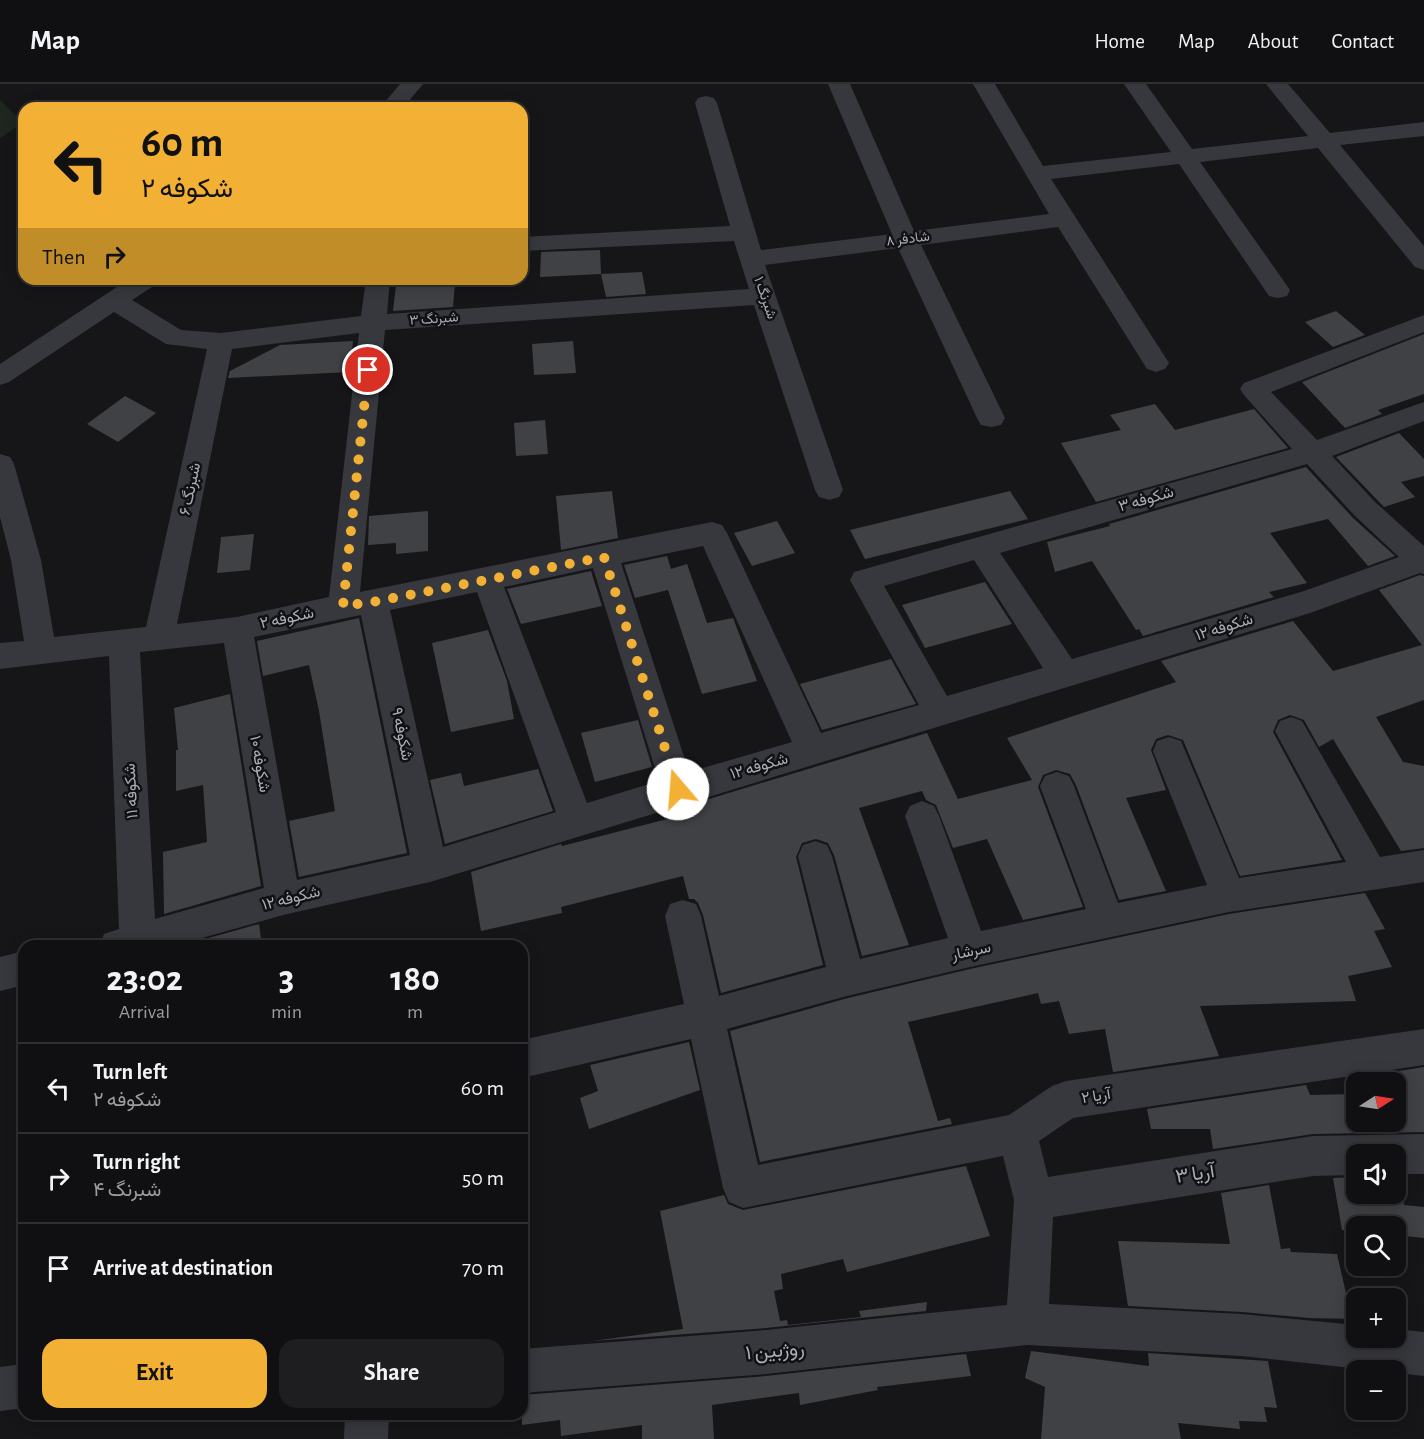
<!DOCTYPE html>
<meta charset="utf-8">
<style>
:root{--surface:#101012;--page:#1e1e20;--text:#f1f3f6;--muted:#9c9d9f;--line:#303032;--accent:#f2b134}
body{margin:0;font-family:"Alegreya Sans",Vazirmatn,sans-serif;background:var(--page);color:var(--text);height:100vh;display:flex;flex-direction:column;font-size:22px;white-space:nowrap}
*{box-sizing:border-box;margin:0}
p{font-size:20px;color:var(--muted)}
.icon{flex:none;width:33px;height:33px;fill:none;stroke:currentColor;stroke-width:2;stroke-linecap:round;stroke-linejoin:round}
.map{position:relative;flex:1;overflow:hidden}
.sheet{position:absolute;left:18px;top:856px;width:510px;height:480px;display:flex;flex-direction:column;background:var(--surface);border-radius:18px;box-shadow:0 3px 15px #0003,0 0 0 2px var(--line)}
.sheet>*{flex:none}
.guide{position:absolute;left:18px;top:18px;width:510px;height:183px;border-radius:18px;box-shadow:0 3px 15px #0003,0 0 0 2px var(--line);background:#f2b134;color:#111;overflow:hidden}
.needle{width:39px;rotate:78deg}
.buttons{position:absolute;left:1346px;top:988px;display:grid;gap:12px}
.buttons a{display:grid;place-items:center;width:60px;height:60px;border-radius:12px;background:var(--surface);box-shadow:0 3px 15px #0003,0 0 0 2px var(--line);font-size:30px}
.pin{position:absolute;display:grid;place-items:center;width:51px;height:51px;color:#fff;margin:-26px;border:3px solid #fff;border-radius:50%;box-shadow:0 2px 6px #0007}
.me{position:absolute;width:66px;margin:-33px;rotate:342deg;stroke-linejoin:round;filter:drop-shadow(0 0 4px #0008)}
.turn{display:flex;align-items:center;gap:21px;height:126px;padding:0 24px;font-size:27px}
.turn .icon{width:78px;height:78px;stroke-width:2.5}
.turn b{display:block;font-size:42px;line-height:51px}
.then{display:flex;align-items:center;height:57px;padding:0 24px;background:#0003;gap:12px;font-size:22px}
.eta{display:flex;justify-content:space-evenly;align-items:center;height:102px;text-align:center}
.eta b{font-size:36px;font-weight:700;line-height:42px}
.button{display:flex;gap:12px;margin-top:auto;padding:12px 24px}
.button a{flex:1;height:69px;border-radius:18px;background:var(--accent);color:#111;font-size:24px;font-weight:700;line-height:69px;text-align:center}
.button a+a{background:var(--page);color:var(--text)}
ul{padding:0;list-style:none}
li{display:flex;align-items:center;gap:18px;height:90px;padding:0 24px;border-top:2px solid var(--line)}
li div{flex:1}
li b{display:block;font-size:22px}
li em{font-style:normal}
header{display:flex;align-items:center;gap:36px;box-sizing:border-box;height:84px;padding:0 30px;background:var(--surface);border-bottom:2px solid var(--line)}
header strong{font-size:28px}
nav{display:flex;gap:33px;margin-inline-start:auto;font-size:21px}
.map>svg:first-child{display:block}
.green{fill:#1e261f}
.building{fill:#404145}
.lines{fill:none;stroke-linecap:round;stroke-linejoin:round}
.minor{fill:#37383d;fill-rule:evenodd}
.route{stroke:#f2b134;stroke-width:10;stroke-dasharray:0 18}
.labels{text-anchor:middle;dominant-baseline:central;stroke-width:5;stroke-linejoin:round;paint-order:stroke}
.far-street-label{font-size:14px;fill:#a8adb8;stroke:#111113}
.street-label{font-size:16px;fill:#a8adb8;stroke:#111113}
.near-street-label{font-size:20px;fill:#a8adb8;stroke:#111113}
</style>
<header>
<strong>Map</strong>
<nav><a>Home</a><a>Map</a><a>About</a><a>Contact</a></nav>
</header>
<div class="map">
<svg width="1424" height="1355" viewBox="0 0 1424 1355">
<rect width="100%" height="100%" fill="#161618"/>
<!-- green -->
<path class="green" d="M0 16 23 39 0 54Z"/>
<!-- building -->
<g class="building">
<path d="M600 166 601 190 540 193 541 168Z"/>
<path d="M642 188 646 210 606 213 601 190Z"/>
<path d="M455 199 453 223 393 227 396 201Z"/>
<path d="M1336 227 1365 251 1333 263 1305 238Z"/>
<path d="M1424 250V310L1378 326 1382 330 1345 344 1302 298Z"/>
<path d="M353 257 350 288 228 294 230 287 280 261Z"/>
<path d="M573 257 576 289 534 291 532 260Z"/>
<path d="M125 312 156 329 118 358 87 340Z"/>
<path d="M1155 320 1175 346 1254 325 1288 364 1096 418 1061 359 1121 346 1110 331Z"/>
<path d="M545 336 548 370 516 372 514 339Z"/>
<path d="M1399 349 1424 375V392L1401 398 1415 413 1384 423 1336 373Z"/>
<path d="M1306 383 1353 434 1395 472 1368 482 1328 435 1270 449 1307 499 1269 508 1274 513 1143 552 1139 545 1136 546 1092 477 1055 488 1047 458 1110 442 1109 440Z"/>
<path d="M612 407 618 454 561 466 556 412Z"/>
<path d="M1010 407 1028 435 865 475 850 446Z"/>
<path d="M428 427V467L396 470V459L368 461 369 432Z"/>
<path d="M777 437 795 469 752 482 734 449Z"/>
<path d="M254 450 250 486 217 489 221 453Z"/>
<path d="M667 472 671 485 687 480 707 539 733 534 757 597 702 610 668 506 635 514 624 481Z"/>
<path d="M591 487 602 522 521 540 507 505Z"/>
<path d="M1420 491 1424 492V616L1376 633 1403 678 1424 682V764L1401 767 1333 655 1319 663 1304 636 1290 631 1278 636 1273 648 1342 776 1240 792 1183 656 1168 651 1156 655 1151 666 1166 706 1126 714 1166 807 1119 816 1076 701 1070 690 1056 686 1043 691 1038 703 1083 823 1023 836 987 755 953 764 936 721 926 716 922 707 859 724 909 861 862 872 834 771 828 759 816 755 802 759 796 773 823 881 721 909 703 831 698 819 694 815H689L683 792 561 823 562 829 481 847 471 788 561 760 562 762 679 732 676 725 927 649 958 715 1032 696 1007 654 1176 598 1161 577 1293 537 1333 587 1422 561 1379 506Z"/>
<path d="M985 498 1012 540 925 564 902 521Z"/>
<path d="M359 534 407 769 299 793 289 737 335 727 319 627 309 581 263 592 257 557Z"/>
<path d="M488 546 507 597 514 635 451 648 432 559Z"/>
<path d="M891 575 916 620 822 646 800 600Z"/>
<path d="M230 610 261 802 164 830 163 768 207 758 203 701 176 707V666H178L174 624Z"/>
<path d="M638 636 652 683 595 698 581 649Z"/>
<path d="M538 685 553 727 445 760 430 696 461 689 464 702Z"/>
<path d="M1365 809 1385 845 1374 847 1392 883 1348 892 1356 917 1200 922 1219 972 1113 988 1105 945 1069 950 1059 917 1041 920 1038 909 908 938 938 1037 950 1034 952 1040 760 1078 730 947 848 914 970 885 1229 830Z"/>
<path d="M259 840 262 862H180Z"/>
<path d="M689 958 700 1006 589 1045 580 1014 598 1007 590 981Z"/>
<path d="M1424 983V1048L1313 1050 1213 1065 1210 1045H1151L1147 1025 1306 1001 1310 1011 1356 1010V1038H1395V999H1371L1369 992Z"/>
<path d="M966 1082 990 1152 847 1188 843 1175 781 1190 783 1205 774 1207 780 1237 787 1236 788 1241 861 1233 859 1227 927 1218 926 1227 766 1244 592 1257 683 1245 660 1127 724 1111 728 1120 743 1126Z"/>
<path d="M1395 1092H1398L1404 1121 1424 1123V1154L1395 1151V1143H1356V1148L1342 1146 1333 1094 1356 1093V1110H1395Z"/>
<path d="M1269 1101 1281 1165 1290 1164 1291 1168 1337 1170 1352 1235 1309 1234 1242 1228 1128 1222 1118 1157 1230 1160 1221 1109Z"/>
<path d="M1031 1267 1149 1282 1148 1269 1268 1277 1277 1324 1264 1323 1267 1338 1239 1337 1240 1345 1178 1339 1181 1355H1041L1045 1303 1025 1294Z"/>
<path d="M966 1270 971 1292 877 1303 878 1306 800 1321 799 1309 712 1321 714 1355H642V1341L561 1352 560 1336 522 1341V1311L766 1292Z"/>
</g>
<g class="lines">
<!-- minor -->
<g class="minor">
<path d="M400 0H423L403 24H380Z"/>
<path d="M828 0H850L914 147 1049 130 973 0H995L1043 82 1171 68 1124 0H1146L1192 65 1308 52 1266 0H1288L1330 49 1424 38V52L1340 61 1424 162V186L1415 183 1318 64 1200 78 1290 206 1287 212 1278 214 1269 212 1179 80 1051 95 1169 279 1165 285 1156 288 1147 285 1058 143 921 161 1005 334 1001 341 991 343 981 341 977 334 898 164 765 181 843 406 839 413 829 416 819 413 815 406 754 221 385 246 360 508 712 438 722 441 727 449 821 649 919 621 850 496 854 488 1292 365 1244 311 1240 305 1244 299 1424 231V248L1271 308 1317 356 1424 318V337L1332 372 1375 418 1424 462V490L1420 489 1310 529 430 798 283 831 174 862H99L104 850 119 845 109 572 0 585V559L24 557 11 476 0 433V370L10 373 14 380 41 476 54 553 146 543 207 265 166 260 114 228 9 298 0 301V280L129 195H158L155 201 132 216 181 246 221 249 361 232 366 195H390L387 230 749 205 734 157 522 167V153L730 142 695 19 698 14 706 12 714 14 717 19 761 166 892 150ZM359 249 329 513 237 533 177 540 232 265ZM1307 380 1355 432 1399 473 1304 507 1072 575 1000 469ZM703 462 792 658 689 688 621 479ZM974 476 1043 584 947 612 884 502ZM593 484 659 697 587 719 504 503ZM477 508 556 728 443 763 390 526ZM361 531 410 771 297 796 254 553ZM224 559 264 804 155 835 140 568Z"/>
<path d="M1291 633 1302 637 1380 773 1424 766V798L1229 828 970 883 847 912 727 945 758 1081 1009 1031 1052 1002 1066 997 1424 945V981L1073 1034 1039 1057 1048 1093 1313 1052 1424 1050V1090H1395V1071H1356V1091L1313 1092 1053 1133 1049 1220 1242 1230 1356 1241V1254H1395V1245L1424 1248V1292L1242 1272 1027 1261 766 1290 522 1309V1265L766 1246 1007 1221 1014 1116 1003 1072 743 1124 729 1118 723 1104 691 955 522 994V956L684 920 665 832 670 820 683 816 696 820 701 832 719 912 826 883 798 772 803 761 815 757 827 761 832 772 860 875 948 854 905 732 910 722 922 717 934 722 939 732 981 847 1086 825 1040 702 1045 692 1057 688 1069 692 1074 702 1118 819 1207 801 1153 667 1157 657 1169 653 1181 657 1239 794 1346 778 1275 647 1280 637Z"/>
<path d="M24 867V901L0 907V873Z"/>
<path d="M24 1280V1324L0 1327V1283Z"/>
<path d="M345 1330H389L388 1355H344Z"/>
</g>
</g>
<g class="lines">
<!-- route -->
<path class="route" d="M368 286 343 522 373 518 604 473 678 705"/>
</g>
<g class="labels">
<!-- far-street labels -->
<g class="far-street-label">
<text transform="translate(908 155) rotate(-7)">شادفر ۸</text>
<text transform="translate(765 214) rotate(71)">شبرنگ ۱</text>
<text transform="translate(434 235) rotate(-4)">شبرنگ ۳</text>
</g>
<!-- street labels -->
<g class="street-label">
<text transform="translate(190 405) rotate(-78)">شبرنگ ۶</text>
<text transform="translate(1146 415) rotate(-16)">شکوفه ۳</text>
<text transform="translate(287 534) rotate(-12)">شکوفه ۲</text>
<text transform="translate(1224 543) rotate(-17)">شکوفه ۱۲</text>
<text transform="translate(402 650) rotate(78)">شکوفه ۹</text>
<text transform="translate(260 680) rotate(80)">شکوفه ۱۰</text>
<text transform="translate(759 682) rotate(-16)">شکوفه ۱۲</text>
<text transform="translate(131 707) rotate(-93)">شکوفه ۱۱</text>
<text transform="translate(291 814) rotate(-14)">شکوفه ۱۲</text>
<text transform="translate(971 867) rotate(-12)">سرشار</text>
<text transform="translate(1096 1012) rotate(-9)">آریا ۲</text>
</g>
<!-- near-street labels -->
<g class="near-street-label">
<text transform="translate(1195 1090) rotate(-9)">آریا ۳</text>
<text transform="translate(775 1267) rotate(-5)">روژبین ۱</text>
</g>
</g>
</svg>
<div class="buttons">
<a><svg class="needle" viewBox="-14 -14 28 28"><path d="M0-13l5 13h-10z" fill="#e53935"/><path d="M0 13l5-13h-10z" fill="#9c9d9f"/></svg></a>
<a><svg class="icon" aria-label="sound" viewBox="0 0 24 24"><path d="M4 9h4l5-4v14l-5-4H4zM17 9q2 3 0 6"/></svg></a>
<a><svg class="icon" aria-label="search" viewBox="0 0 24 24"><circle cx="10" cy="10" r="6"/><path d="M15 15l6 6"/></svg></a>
<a>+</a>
<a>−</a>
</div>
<div class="pin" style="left:368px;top:286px;background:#d93025"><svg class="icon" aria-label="arrive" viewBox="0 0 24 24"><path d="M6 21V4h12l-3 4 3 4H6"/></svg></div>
<svg class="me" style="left:678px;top:705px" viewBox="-20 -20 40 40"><circle r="19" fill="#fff"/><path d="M0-13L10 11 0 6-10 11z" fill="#f2b134"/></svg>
<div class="guide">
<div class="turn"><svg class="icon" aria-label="left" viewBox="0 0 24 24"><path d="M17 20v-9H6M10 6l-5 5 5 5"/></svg><div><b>60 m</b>شکوفه ۲</div></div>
<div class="then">Then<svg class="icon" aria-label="right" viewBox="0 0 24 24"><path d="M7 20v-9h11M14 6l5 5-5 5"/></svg></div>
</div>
<section class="sheet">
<div class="eta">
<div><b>23:02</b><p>Arrival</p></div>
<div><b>3</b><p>min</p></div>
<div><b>180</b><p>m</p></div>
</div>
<ul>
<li><svg class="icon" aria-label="left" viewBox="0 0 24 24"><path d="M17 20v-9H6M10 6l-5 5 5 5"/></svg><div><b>Turn left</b><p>شکوفه ۲</p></div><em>60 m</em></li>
<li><svg class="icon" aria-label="right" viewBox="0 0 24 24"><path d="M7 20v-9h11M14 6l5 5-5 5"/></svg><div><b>Turn right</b><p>شبرنگ ۴</p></div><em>50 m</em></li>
<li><svg class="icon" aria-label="arrive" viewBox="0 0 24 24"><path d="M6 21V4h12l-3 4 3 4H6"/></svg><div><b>Arrive at destination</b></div><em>70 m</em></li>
</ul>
<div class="button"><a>Exit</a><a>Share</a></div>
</section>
</div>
